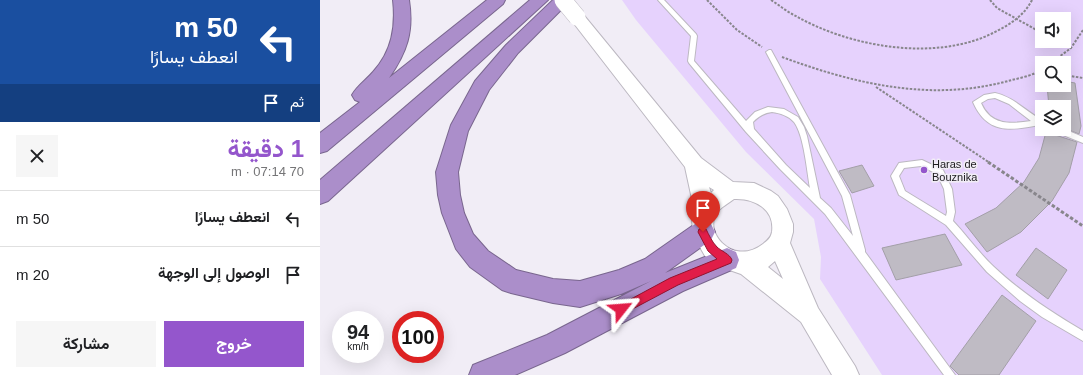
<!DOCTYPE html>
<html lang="ar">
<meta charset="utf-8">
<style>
:root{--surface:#fff;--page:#f6f6f6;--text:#202124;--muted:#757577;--line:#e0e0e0;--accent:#9456cc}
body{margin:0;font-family:Helvetica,Vazirmatn,sans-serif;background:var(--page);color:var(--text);direction:rtl;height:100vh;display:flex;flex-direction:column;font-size:15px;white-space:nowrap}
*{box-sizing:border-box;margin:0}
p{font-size:13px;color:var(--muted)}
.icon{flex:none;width:22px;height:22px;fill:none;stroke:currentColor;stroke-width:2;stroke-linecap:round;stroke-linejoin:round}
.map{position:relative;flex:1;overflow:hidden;direction:ltr}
.details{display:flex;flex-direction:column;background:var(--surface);width:320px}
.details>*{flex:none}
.hud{background:#1a4fa0;color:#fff;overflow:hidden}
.tools{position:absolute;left:715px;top:12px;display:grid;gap:8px}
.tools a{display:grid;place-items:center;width:36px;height:36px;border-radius:0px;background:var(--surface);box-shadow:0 4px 16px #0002;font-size:20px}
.speed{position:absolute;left:12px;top:311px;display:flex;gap:8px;font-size:20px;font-weight:700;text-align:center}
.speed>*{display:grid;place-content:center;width:52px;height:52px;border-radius:50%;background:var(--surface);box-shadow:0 4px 16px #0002;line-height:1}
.speed small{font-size:10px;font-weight:400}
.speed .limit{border:6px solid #d22;background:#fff;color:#111}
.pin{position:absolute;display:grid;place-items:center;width:34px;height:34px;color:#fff;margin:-41px -17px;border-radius:50% 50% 50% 0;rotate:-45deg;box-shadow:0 0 4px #0007}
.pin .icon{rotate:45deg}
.me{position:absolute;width:44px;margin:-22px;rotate:62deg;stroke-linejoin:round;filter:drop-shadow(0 0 3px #0008)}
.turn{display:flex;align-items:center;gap:14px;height:84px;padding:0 16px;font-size:18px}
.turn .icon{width:52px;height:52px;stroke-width:2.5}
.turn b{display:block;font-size:28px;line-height:34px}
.then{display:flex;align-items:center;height:38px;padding:0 16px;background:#0003;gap:8px;font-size:15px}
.round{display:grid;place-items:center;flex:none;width:42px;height:42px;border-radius:0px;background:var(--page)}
.overview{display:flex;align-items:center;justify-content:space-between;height:68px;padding:0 16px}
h1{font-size:24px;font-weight:700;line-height:30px;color:var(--accent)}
.button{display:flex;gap:8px;margin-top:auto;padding:8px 16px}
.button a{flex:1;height:46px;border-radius:0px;background:var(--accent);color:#fff;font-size:16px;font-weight:700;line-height:46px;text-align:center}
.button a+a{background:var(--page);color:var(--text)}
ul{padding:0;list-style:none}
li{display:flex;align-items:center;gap:12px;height:56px;padding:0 16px;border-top:1px solid var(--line)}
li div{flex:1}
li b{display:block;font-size:15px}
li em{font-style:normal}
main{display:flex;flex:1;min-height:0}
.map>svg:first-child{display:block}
.green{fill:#e6d2fd;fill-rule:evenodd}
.building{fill:#bfbbc4;stroke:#a39fa8}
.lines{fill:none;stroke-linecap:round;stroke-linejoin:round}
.service-casing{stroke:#bcb8c1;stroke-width:2}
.tertiary-casing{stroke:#bcb8c1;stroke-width:2}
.motorway-casing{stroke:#79668e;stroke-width:2}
.path-far1{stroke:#88868c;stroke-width:2;stroke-dasharray:2.5 1.5;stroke-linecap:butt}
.path{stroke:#88868c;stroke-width:3;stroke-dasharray:3.5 2;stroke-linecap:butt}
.service{fill:#fff;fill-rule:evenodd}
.tertiary{fill:#fff;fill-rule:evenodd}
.motorway{fill:#ab8eca;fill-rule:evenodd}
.tertiary-bridge-casing{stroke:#bcb8c1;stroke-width:18;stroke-linecap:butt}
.tertiary-bridge{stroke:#fff;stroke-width:17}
.route{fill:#e11d48;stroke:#92132f}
.poi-dot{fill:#9456cc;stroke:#f1edf6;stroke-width:1.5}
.labels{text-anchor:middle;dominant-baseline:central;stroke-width:3;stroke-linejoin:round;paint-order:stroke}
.poi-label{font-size:11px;fill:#1c1b1e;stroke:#f1edf6;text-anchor:start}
</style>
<main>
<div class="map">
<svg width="763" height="375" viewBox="0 0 763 375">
<rect width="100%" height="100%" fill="#f1edf6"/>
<!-- green -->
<path class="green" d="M302 0H763V375H562L500 279 501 257 494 219 426 152 316 20ZM722 19H744V41H722ZM722 63H744V85H722ZM722 107H744V129H722Z"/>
<!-- building -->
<g class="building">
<path d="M744 81 755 83 761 126 759 134 744 128V107H729L727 85H744Z"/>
<path d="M726 132 757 142 749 173 732 201 701 232 667 252 645 224 676 208 704 182 719 158Z"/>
<path d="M542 165 554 186 532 193 519 171Z"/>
<path d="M625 234 642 265 576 280 562 248Z"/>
<path d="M716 248 747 270 728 299 696 275Z"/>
<path d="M682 295 716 321 679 375H639L630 366Z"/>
</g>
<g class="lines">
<!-- service casing -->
<g class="service-casing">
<g id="service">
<path d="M338 0H344L376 34 377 36 374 61 426 121 435 112 448 107 464 109 478 117 484 127 487 136 500 198 511 208 533 236 522 196 446 52 449 50H451L530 195 545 250V252L635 375H624L505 214 460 169 426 132 369 63 368 61 371 36ZM452 112C460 113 469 116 474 122 484 135 487 172 490 188L466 165 434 129 433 122C439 116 444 113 452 112Z"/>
<path d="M675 93C694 97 705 111 722 120V126L719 125C690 131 667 134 653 102L664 95ZM675 98 689 104 711 121C690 124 671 126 661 103L668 99Z"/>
<path d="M732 129H744L763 137V143L733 131Z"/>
<path d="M602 160 623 170 632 189 635 212 633 221C647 236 659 253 674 267 702 293 730 311 763 331V341L722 317 700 301 667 272 626 225 579 195 571 176 579 163ZM601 166 617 174 624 189 627 212 626 216 585 191 579 176 584 168Z"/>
</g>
</g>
<!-- tertiary casing -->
<g class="tertiary-casing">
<path id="tertiary" d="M257 12 262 13 381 158 413 182 434 183 451 191 458 196 467 209 473 224V232L470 243 498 308 535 366 539 375H512L481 322 421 274 398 266 385 256 373 235 372 219 375 213 365 167 252 21 249 17 252 13ZM389 187 394 190 391 193ZM414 199C434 198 455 209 452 232 451 238 447 241 443 244 412 268 380 229 399 210 403 206 409 203 414 199ZM455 261 463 279 448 267Z"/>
</g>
<!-- motorway casing -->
<g class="motorway-casing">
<g id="motorway">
<path d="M73 0H89C94 32 87 52 69 78L167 0H185L183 4 7 151 0 153V133L40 102 35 100 32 95C37 86 46 80 53 72 72 51 76 27 73 0Z"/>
<path d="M210 0H228L8 201 0 204V180Z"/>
<path d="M233 0H251L198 53 169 90 148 131 138 172 140 195 144 213 153 234 168 251 196 270 233 279 260 281 299 270 325 259 375 224 383 221 391 224 395 232 391 240 345 273 407 248 416 252 419 260 416 268 363 291 245 353 195 375H149L153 365 227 335 331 281 301 294 260 307 233 303 191 293 182 290 150 267 136 249 122 213 118 195 116 172 131 125 155 81 186 45Z"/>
</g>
</g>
<!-- path-far1 -->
<g class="path-far1">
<path d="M387 0 417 30 442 47"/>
<path d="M451 0C459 5 466 11 474 15 529 47 615 62 673 33 689 25 704 16 712 0"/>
<path d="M670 0 677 8 722 33"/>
<path d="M738 41 751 48"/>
<path d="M462 57C535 84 611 102 688 81 699 78 713 76 722 69"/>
<path d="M731 63 751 48 763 30"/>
<path d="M744 75 763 78"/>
<path d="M556 87 670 163"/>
</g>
<!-- path -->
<path class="path" d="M668 162 763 226"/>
<!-- service -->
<use href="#service" class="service"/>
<!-- tertiary -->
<use href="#tertiary" class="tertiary"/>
<!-- motorway -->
<use href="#motorway" class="motorway"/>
<!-- tertiary-bridge casing -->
<g class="tertiary-bridge-casing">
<path id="tertiary-bridge" d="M243 0 257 17"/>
</g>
<!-- tertiary-bridge -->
<use href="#tertiary-bridge" class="tertiary-bridge"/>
</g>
<!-- route -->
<path class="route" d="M383 228 386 229C389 235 392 242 397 247 401 251 410 254 412 260L411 263 358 285 305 313 301 315 298 313 296 309 298 306 350 278 397 259 388 251 378 232 379 229Z"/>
<!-- markers -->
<circle class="poi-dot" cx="604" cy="170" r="4"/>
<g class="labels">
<!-- poi labels -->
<g class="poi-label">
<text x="612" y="164">Haras de<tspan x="612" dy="13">Bouznika</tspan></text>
</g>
</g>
</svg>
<div class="tools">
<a><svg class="icon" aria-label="sound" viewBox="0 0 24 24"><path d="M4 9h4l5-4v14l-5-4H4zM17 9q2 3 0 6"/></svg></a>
<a><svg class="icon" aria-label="search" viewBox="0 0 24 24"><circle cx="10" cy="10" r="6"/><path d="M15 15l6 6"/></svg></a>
<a><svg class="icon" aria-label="layers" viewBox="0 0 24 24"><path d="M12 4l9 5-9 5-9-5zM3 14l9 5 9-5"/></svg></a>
</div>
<div class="speed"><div>94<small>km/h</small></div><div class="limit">100</div></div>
<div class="pin" style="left:383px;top:232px;background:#d93025"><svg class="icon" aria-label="arrive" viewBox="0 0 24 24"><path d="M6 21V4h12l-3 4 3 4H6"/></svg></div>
<svg class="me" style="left:301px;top:309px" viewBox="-20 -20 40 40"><path d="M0-17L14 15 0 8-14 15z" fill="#e11d48" stroke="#fff" stroke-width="4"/></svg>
</div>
<section class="details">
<div class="hud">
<div class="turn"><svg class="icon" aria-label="left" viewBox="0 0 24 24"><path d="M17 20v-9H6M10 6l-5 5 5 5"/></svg><div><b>50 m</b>انعطف يسارًا</div></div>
<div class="then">ثم<svg class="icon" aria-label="arrive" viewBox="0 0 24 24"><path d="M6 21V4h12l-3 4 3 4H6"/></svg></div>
</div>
<div class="overview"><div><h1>1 دقيقة</h1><p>70 m · 07:14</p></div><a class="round"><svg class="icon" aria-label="close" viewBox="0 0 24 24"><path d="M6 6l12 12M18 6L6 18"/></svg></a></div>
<ul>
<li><svg class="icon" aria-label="left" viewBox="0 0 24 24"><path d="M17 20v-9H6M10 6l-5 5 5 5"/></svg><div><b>انعطف يسارًا</b></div><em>50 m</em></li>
<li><svg class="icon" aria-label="arrive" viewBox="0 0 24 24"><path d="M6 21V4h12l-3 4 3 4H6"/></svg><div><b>الوصول إلى الوجهة</b></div><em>20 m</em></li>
</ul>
<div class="button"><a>خروج</a><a>مشاركة</a></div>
</section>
</main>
